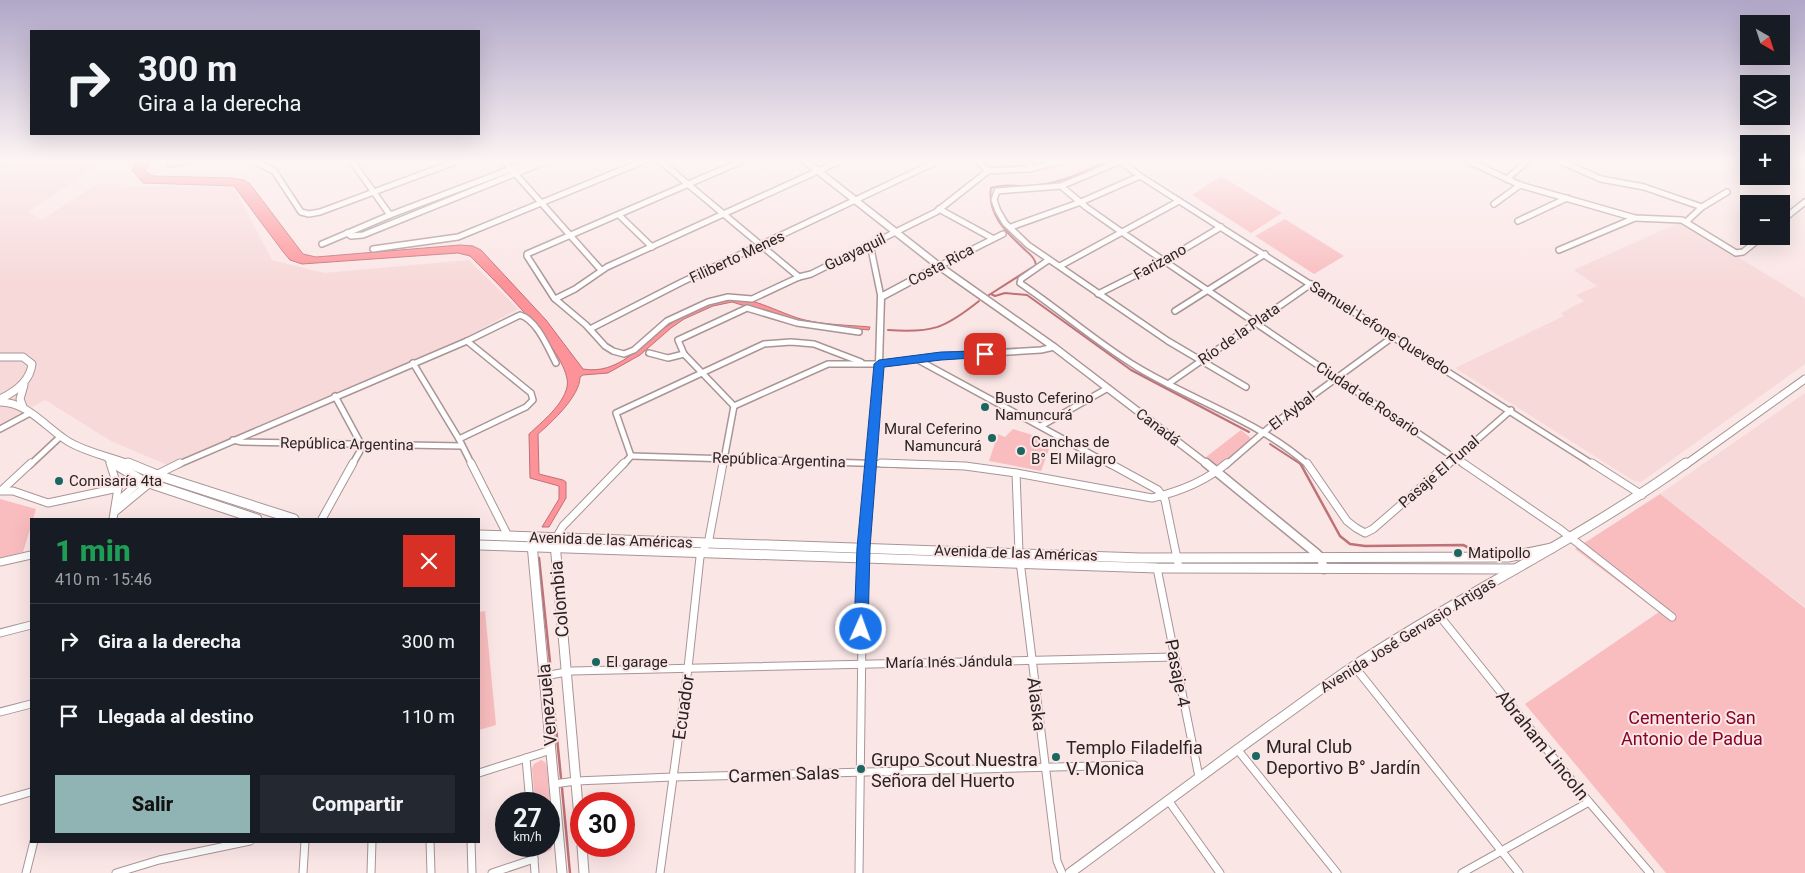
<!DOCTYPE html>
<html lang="es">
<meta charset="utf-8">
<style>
:root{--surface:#171b24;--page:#242831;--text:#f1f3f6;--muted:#9ea1a6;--line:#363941;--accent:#90b4b3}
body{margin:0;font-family:Roboto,sans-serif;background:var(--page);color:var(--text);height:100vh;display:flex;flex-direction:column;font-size:19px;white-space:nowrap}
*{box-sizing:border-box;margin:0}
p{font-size:16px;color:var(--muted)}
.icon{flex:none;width:28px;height:28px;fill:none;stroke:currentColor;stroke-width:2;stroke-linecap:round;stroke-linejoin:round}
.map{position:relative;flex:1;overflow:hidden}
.details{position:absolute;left:30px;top:518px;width:450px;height:325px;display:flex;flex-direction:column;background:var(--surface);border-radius:0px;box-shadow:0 5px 20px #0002}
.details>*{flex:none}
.top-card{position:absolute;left:30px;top:30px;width:450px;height:105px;border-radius:0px;box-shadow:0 5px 20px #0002;background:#171b24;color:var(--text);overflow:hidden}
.needle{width:32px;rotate:141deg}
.fabs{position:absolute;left:1740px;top:15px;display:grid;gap:10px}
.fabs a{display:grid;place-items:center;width:50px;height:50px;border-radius:0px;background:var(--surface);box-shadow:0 5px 20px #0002;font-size:25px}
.speed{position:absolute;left:495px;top:792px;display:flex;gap:10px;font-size:25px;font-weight:700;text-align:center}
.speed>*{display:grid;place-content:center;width:65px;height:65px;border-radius:50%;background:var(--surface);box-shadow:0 5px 20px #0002;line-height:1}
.speed small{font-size:12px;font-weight:400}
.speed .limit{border:8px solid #d22;background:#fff;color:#111}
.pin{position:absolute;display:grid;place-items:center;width:42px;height:42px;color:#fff;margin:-21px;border-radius:10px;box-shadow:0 2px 8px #0006}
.me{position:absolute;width:55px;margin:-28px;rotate:2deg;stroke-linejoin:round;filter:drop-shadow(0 0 4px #0008)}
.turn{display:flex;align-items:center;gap:18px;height:105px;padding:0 25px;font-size:22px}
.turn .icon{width:65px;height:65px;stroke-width:2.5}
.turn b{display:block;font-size:35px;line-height:42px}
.round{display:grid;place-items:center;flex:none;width:52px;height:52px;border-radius:0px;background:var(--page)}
.head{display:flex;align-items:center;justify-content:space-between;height:85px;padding:0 25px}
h1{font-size:30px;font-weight:800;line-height:38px;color:#1e9e55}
.primary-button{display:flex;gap:10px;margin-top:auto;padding:10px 25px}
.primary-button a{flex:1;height:58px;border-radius:0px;background:var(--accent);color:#111;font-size:20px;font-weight:800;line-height:58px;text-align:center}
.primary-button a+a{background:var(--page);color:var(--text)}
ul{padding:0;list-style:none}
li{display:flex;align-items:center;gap:15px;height:75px;padding:0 25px;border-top:1px solid var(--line)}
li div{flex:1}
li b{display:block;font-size:19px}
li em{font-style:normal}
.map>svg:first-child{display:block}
.built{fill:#f7d9d9}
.green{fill:#f9bdbf}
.water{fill:#fd9399;stroke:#be7176}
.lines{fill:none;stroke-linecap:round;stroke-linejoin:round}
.stream-far1{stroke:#be7176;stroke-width:2}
.stream{stroke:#be7176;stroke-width:2.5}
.minor-far1-casing{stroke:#a99596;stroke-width:8}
.minor-casing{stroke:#a99596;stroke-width:9}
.tertiary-far1-casing{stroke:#a99596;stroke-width:9}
.tertiary-casing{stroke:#a99596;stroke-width:11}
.secondary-far1-casing{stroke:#a99596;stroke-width:9}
.secondary-casing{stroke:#a99596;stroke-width:11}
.minor-far1{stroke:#fff;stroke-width:5}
.minor{stroke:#fff;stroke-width:7}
.tertiary-far1{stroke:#fff;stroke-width:6}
.tertiary{stroke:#fff;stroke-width:8}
.secondary-far1{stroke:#fff;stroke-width:7}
.secondary{stroke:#fff;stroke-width:9}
.route{fill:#1a73e8;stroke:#114b97}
.poi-dot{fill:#1a6762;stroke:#fbe6e6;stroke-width:2}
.labels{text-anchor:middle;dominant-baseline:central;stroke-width:4;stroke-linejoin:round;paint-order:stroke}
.street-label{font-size:15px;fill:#2a2323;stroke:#fbe6e6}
.poi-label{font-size:15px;fill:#2a2323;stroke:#fbe6e6;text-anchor:start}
.near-street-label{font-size:18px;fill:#2a2323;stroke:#fbe6e6}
.near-park-label{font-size:18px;fill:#890228;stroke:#fbe6e6}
.near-poi-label{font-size:18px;fill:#2a2323;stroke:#fbe6e6;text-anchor:start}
</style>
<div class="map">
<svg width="1805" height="873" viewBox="0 0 1805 873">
<rect width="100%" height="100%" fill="#fbe6e6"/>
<!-- built -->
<g class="built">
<path d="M0 160H104L28 212 42 220 95 185 234 187 272 260 324 273 469 260 518 309 459 341 167 465 111 441 45 400 0 424Z"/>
<path d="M1680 222 1805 298V364L1641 482 1634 481 1455 368 1564 316 1561 313 1584 301 1576 295 1597 286 1574 270Z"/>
<path d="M1805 393V607L1660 494Z"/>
</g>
<!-- green -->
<g class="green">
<path d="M1221 176 1282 213 1251 233 1192 195Z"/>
<path d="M1285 219 1344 256 1314 274 1255 236Z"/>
<path d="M1013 429 1052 441 1041 471 989 461 998 434 1005 437Z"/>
<path d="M1241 430 1252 439 1218 467 1206 457Z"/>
<path d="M1660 494 1805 608V873H1666L1525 704 1659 612 1575 549Z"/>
<path d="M0 499 36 509 33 519H31V526L23 552 0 558Z"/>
<path d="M485 611 496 725 479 730V612Z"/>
<path d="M541 760 545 762 547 767 553 845 551 850 542 854 539 846H549V804H535L532 768 534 764Z"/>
</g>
<!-- water -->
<path class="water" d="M138 160H151L145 172 154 176 232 178 244 180 250 184 303 254 316 257 460 245 473 246 481 250 546 320 583 369C619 375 640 345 667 326 684 314 708 300 729 298 752 296 783 315 805 320 826 325 849 325 870 327L869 330 802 323 732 302 713 306 684 319 671 328 640 355 608 373 583 375 580 377C580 396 552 422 538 434L539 474 563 480 566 482V498L549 527H542L559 499V486L530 478 529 434C542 422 563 405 567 387 574 357 492 278 470 256L458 253 302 264 290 260 284 253 234 186 143 183 132 170Z"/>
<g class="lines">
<!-- stream-far1 -->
<g class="stream-far1">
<path d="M991 294 995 296 1005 293 1027 295 1131 370 1249 432"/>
<path d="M989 295 1036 265C1035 257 1028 253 1022 247 1005 231 987 213 991 188 1004 183 1017 187 1030 186 1056 184 1080 175 1102 163L1103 160"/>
<path d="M888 330C932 333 944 329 979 301"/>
<path d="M1270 444 1302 465"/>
</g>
<!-- stream -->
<g class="stream">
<path d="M1300 463 1340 536 1350 544 1365 546 1463 545 1474 550"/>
<path d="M539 558 551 672"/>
<path d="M551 678 561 778"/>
<path d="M562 788 570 873"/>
</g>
<!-- minor-far1 casing -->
<g class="minor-far1-casing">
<g id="minor-far1">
<path d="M252 160 274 171 301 212 309 214 320 212 460 160"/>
<path d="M351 160 390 215"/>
<path d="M503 160 601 270"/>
<path d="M659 160 799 277"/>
<path d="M744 160 527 254V256L554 298 586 325 605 346 613 351 624 354 634 350 667 321 708 302 728 297 752 299 799 277 811 274 936 212 988 171 1029 169 1066 160"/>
<path d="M977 160 988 171"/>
<path d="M1119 160 1140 176 1594 465"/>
<path d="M1466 160 1520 185 1635 218 1682 220 1736 253 1743 252 1763 236"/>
<path d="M1557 160 1601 179 1644 187 1702 207"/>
<path d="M1121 161 1061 186 997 191 994 200 998 211 1005 223 1028 245 1168 341 1246 387"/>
<path d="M0 162 6 160"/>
<path d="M170 164 191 160"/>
<path d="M1029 169 1030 160"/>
<path d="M1507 179 1528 160"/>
<path d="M1061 186 1086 207 1123 233 1465 465"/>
<path d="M1494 204 1520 185"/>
<path d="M939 209 992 238"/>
<path d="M619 215 652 247"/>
<path d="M1518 221 1567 198"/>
<path d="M1781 221 1805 202"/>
<path d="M1686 222 1702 207 1727 192"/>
<path d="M1011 227 1081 202 1140 176"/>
<path d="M347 233 351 236 363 235 549 160"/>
<path d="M322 244 390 215 535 160"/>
<path d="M870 244 881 297"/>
<path d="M373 249 458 237 646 160"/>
<path d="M1559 250 1635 218"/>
<path d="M1047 261 1021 279 1020 283C1060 310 1096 342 1137 367 1191 400 1263 423 1308 465"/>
<path d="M939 266 1003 234"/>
<path d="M1060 266 1179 201"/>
<path d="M1098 294 1164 261 1221 227"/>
<path d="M555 299 575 289 607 267 842 160"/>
<path d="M1175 311 1265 254"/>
<path d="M590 329 682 282 940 160"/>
<path d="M859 332 797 323 747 308 678 340 684 354 734 406 828 364H879L941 356 1041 350 1054 347"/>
<path d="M649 353 668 358 684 354"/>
<path d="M920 361 1111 465"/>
<path d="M413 363 459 439 472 465"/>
<path d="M1168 384 1311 284"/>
<path d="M335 396 361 444 360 451 352 465"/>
<path d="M1041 426 1108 388"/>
<path d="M0 429 30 413"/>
<path d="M459 439 526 407 533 400 531 393 467 341"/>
<path d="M233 440 242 442 462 446"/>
<path d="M631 456 923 465"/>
<path d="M109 460 111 465"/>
<path d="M30 465 61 436"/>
<path d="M177 465 467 341 520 315C537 320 548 348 556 363"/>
<path d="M623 465 631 456 616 413 764 344 791 342 814 344 861 362"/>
<path d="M723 465 734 406"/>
<path d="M1226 465 1271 426 1394 336"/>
<path d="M1448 465 1511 410"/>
</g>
</g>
<!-- minor casing -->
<g class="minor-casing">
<g id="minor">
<path d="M110 463 118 488 113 519"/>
<path d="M471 463 508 536"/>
<path d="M881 463 965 466 1016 473 1152 498C1178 492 1206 481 1227 463"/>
<path d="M1109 463 1158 490 1165 500 1179 568"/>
<path d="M1307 463 1347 521 1356 528 1365 533 1373 529 1449 463"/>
<path d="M1463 463 1561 530 1672 617"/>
<path d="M1592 463 1642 495"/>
<path d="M1016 473 1019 553 1057 861 1062 873"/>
<path d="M2 490 31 463"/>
<path d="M0 491H13L48 503 118 488"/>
<path d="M117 502 136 485 180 463"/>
<path d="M116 511 151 482"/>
<path d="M322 519 353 463"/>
<path d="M556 538 563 526 624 463"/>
<path d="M0 562 31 555"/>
<path d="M1157 568 1199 777"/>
<path d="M1438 614 1589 802 1650 873"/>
<path d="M0 633 31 625"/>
<path d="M1354 666 1519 873"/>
<path d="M544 676 572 671 1174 657"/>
<path d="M0 712 31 704"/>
<path d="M1237 749 1337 873"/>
<path d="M526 758 530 804"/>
<path d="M479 773 551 750"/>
<path d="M554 784 576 781 673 777 1134 765"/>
<path d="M1168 800 1220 873"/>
<path d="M0 801 31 792"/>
<path d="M430 841 431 873"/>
<path d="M471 841 472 873"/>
<path d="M533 846 535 873"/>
<path d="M26 873 34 841"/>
<path d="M116 873 159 860 250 841"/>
<path d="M303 873 305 841"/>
<path d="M371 873 372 841"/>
<path d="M492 873 534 859"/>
<path d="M660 873 688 668 700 557 709 539 723 463"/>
<path d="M859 873 863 558"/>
<path d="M1462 873 1589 802"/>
</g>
</g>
<!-- tertiary-far1 casing -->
<g class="tertiary-far1-casing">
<g id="tertiary-far1">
<path d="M804 160 939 266 1054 347 1208 465"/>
<path d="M871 465 879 364 881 297 939 266"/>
</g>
</g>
<!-- tertiary casing -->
<g class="tertiary-casing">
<g id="tertiary">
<path d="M1206 463 1316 553 1321 558 1324 569"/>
<path d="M863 558 871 463"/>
</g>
</g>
<!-- secondary-far1 casing -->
<g class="secondary-far1-casing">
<g id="secondary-far1">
<path d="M0 357H23L32 364C30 382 15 392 0 399"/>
<path d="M0 402C28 402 46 428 69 442 88 453 111 457 131 465"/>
<path d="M23 407 20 399 24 385"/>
<path d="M108 458 115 465"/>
<path d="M1685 465 1805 379"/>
</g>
</g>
<!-- secondary casing -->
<g class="secondary-casing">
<g id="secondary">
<path d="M113 463 143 481 257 519"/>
<path d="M128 463 157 475 294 519"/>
<path d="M479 535 1141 558 1508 557 1552 548"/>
<path d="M555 543 581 840"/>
<path d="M532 544 562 873"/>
<path d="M479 545 1157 568 1515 569"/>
<path d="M582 846 584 873"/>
<path d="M1070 873C1138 823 1206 772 1274 723 1301 704 1327 684 1354 666 1462 594 1580 539 1686 463"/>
</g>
</g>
<!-- minor-far1 -->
<use href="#minor-far1" class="minor-far1"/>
<!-- minor -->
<use href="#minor" class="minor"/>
<!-- tertiary-far1 -->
<use href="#tertiary-far1" class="tertiary-far1"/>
<!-- tertiary -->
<use href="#tertiary" class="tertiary"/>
<!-- secondary-far1 -->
<use href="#secondary-far1" class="secondary-far1"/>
<!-- secondary -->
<use href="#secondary" class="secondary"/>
</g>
<!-- sky -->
<linearGradient id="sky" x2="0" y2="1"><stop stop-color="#b0a7c8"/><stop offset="0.57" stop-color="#fdf4f4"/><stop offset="1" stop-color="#fdf4f4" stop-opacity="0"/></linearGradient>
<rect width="1805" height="282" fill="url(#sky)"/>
<!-- route -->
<path class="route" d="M985 351 989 352 990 354 989 357 941 360 884 367 870 548 868 629 866 633 861 635 856 633 854 629 857 548 874 364 879 360 941 352Z"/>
<!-- markers -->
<g class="poi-dot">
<circle cx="985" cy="407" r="5"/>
<circle cx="992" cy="438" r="5"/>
<circle cx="1021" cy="451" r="5"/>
<circle cx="59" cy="481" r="5"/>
<circle cx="1458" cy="553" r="5"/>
<circle cx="596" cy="662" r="5"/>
<circle cx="1256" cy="756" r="5"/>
<circle cx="1056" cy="757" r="5"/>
<circle cx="861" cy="769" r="5"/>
</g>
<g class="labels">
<!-- street labels -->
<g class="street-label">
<text transform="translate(855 252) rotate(-26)">Guayaquil</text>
<text transform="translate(737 257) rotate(-25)">Filiberto Menes</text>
<text transform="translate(1160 262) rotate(-29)">Farizano</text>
<text transform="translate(941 265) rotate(-28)">Costa Rica</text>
<text transform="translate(1380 328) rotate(32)">Samuel Lefone Quevedo</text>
<text transform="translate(1239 334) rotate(-35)">Río de la Plata</text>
<text transform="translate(1368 399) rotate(34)">Ciudad de Rosario</text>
<text transform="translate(1292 411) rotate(-37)">El Aybal</text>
<text transform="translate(1158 427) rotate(37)">Canadá</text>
<text transform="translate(347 444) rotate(1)">República Argentina</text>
<text transform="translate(779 460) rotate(2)">República Argentina</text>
<text transform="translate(1439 472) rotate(-41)">Pasaje El Tunal</text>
<text transform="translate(611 540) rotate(2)">Avenida de las Américas</text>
<text transform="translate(1016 553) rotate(2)">Avenida de las Américas</text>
<text transform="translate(1408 635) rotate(-32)">Avenida José Gervasio Artigas</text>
<text transform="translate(949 662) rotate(-1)">María Inés Jándula</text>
</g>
<!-- poi labels -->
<g class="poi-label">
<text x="995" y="398">Busto Ceferino<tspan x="995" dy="17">Namuncurá</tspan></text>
<text x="982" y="429" text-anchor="end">Mural Ceferino<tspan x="982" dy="17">Namuncurá</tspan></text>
<text x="1031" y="442">Canchas de<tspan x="1031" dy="17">B° El Milagro</tspan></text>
<text x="69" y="481">Comisaría 4ta</text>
<text x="1468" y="553">Matipollo</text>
<text x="606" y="662">El garage</text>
</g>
<!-- near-street labels -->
<g class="near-street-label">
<text transform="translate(559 599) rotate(-95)">Colombia</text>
<text transform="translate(1178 673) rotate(79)">Pasaje 4</text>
<text transform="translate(1037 704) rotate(83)">Alaska</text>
<text transform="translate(547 705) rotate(-95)">Venezuela</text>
<text transform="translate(683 707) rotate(-82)">Ecuador</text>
<text transform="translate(1543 745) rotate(51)">Abraham Lincoln</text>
<text transform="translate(784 774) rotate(-2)">Carmen Salas</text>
</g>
<!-- near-park labels -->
<g class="near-park-label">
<text x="1692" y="717">Cementerio San<tspan x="1692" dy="21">Antonio de Padua</tspan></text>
</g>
<!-- near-poi labels -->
<g class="near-poi-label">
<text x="1266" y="746">Mural Club<tspan x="1266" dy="21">Deportivo B° Jardín</tspan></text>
<text x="1066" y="747">Templo Filadelfia<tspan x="1066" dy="21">V. Monica</tspan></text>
<text x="871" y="759">Grupo Scout Nuestra<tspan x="871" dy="21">Señora del Huerto</tspan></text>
</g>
</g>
</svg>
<div class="fabs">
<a><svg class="needle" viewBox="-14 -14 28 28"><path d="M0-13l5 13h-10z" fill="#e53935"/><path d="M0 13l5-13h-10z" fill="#9ea1a6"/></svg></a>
<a><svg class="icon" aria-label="layers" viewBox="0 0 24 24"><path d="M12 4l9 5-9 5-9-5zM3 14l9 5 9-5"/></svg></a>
<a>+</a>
<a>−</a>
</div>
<div class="speed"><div>27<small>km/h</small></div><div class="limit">30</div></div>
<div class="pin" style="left:985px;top:354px;background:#d93025"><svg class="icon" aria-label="arrive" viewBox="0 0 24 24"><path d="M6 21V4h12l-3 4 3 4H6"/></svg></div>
<svg class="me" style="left:861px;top:629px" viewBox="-20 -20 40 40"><circle r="17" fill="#1a73e8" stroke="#fff" stroke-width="3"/><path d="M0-11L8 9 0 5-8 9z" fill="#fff"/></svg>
<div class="top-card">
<div class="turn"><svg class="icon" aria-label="right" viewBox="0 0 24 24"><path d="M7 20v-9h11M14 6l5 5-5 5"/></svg><div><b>300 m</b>Gira a la derecha</div></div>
</div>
<section class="details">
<div class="head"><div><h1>1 min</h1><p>410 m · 15:46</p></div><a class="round" style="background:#d93025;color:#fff"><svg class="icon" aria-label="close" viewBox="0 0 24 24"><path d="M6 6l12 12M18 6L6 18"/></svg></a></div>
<ul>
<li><svg class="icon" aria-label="right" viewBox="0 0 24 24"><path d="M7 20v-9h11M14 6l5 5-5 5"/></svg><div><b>Gira a la derecha</b></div><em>300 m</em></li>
<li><svg class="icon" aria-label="arrive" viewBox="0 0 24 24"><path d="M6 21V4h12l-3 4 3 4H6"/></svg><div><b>Llegada al destino</b></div><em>110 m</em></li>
</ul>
<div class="primary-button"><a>Salir</a><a>Compartir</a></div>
</section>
</div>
